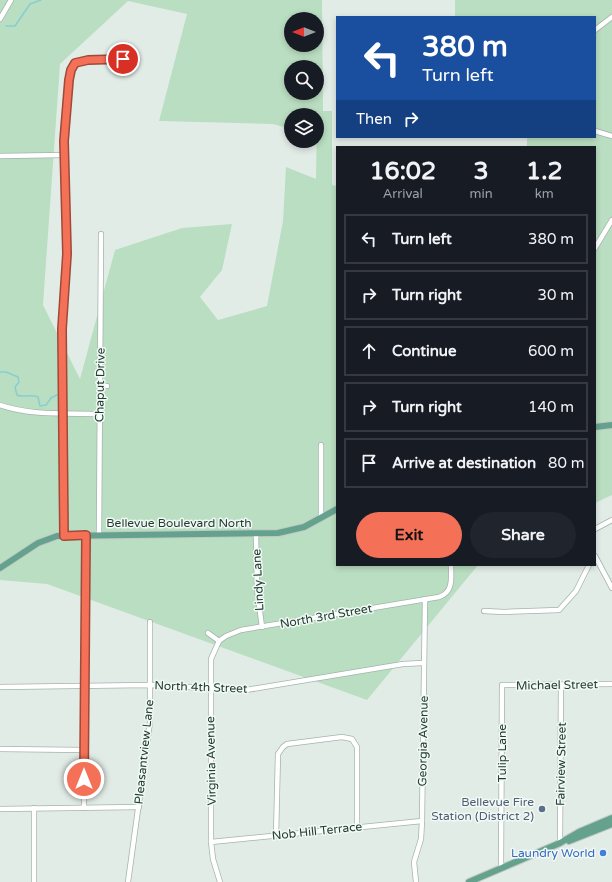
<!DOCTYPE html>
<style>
:root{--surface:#171b24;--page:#20242c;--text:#f1f3f6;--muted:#9ea1a6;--line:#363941;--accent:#f47158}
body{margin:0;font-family:"Varela Round",sans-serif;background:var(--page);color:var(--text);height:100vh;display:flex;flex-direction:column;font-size:15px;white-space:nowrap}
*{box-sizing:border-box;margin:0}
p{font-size:13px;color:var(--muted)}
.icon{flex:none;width:22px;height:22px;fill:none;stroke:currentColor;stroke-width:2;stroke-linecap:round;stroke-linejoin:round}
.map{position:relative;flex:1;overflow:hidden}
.panel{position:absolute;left:336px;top:146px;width:260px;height:420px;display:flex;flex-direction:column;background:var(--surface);border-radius:0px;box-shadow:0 2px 6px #0003}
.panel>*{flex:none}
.banner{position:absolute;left:336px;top:16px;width:260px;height:122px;border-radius:0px;box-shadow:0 2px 6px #0003;background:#1a4fa0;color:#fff;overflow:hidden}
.needle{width:26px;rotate:270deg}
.tools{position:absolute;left:284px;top:12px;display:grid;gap:8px}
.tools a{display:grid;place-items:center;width:40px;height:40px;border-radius:50%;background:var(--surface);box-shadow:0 2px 6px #0003;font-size:20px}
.pin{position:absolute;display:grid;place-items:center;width:34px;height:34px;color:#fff;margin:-17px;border:2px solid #fff;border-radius:50%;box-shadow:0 1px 4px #0007}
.me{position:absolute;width:44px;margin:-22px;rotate:0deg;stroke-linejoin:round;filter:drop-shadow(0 0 3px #0008)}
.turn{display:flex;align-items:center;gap:14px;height:84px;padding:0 20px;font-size:18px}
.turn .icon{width:52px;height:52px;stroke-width:2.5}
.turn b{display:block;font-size:28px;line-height:34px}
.then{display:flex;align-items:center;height:38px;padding:0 20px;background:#0003;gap:8px;font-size:15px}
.eta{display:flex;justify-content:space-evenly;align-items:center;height:68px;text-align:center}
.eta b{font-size:24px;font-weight:700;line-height:28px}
.cta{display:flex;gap:8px;margin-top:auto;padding:8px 20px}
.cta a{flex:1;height:46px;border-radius:24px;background:var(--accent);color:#111;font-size:16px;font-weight:700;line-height:46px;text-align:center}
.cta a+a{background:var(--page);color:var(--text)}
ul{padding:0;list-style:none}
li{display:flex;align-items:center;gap:12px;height:50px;margin:0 8px 6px;padding:0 12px;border:2px solid var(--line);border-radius:0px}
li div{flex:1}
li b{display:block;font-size:15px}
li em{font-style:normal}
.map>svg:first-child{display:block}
.green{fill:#badec1;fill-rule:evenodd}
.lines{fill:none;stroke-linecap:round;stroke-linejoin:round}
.stream{stroke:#89cdd2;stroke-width:1.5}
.minor-casing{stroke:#a4b4ad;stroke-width:6}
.major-casing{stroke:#c1c9c6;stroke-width:8}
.minor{stroke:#fff;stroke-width:4.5}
.major{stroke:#65a28e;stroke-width:6}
.route-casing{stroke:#9f4939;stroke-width:10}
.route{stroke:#f47158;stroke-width:7}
.service-dot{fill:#5c6f8a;stroke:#f2f9f5;stroke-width:1.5}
.shop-dot{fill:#3f7fe0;stroke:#f2f9f5;stroke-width:1.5}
.labels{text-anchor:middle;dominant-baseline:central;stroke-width:3;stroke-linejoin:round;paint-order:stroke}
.street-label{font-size:12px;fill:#213d33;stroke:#f2f9f5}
.service-label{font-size:12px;fill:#4e5e75;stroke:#f2f9f5;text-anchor:end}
.shop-label{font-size:12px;fill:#366cbe;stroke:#f2f9f5;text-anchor:end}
</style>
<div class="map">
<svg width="612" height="882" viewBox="0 0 612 882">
<rect width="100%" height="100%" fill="#e2ece7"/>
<!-- green -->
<g class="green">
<path d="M0 0H322L323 111H332V185L337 186V565H478L367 700 47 584 0 580ZM128 1 187 14 159 121 273 124 291 129V115H317L316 179 286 167 283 221 267 306 218 320 200 297 222 270 232 224 182 228 115 250 80 379 43 305 60 64ZM291 19H317V45H291ZM291 67H317V93H291Z"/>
<path d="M455 0H612V495L595 503V147H527V137H595V17H455Z"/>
</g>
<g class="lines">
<!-- stream -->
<g class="stream">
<path d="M6 26H15L30 4 41 0"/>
<path d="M0 372H6L18 377 19 382 15 387 17 395C24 398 30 394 38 397L40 406 46 405 51 398 57 395"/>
</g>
<!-- minor casing -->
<g class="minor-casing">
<g id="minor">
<path d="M0 19 11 0"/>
<path d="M595 30 612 17"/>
<path d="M595 131 612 136"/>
<path d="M0 156 64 155"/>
<path d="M595 248 612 220"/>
<path d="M101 386H107"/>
<path d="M0 405C32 416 66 413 100 414"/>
<path d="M321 445V517"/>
<path d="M595 529 612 520"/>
<path d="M256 534 257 589 262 627"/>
<path d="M99 535 101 234"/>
<path d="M64 536C63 466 61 397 62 327 63 303 66 279 67 255 67 223 57 81 75 63L88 60 123 59"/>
<path d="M595 556 612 588"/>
<path d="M484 611 504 612 559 610 576 591 589 565"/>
<path d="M208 633 219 641 226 636 241 630 439 597C454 592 451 577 451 565"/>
<path d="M219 641 211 659V842L213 859 220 882"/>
<path d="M0 687 149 685 246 690 403 664 423 663"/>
<path d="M0 749 84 750"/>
<path d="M34 808V882"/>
<path d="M84 808 85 535"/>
<path d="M0 809 139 807"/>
<path d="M276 836 278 754 283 747 287 744 342 737 352 739 357 747V827"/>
<path d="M211 842 422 821"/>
<path d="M560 843 561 685"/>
<path d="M501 868 502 685 612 684"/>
<path d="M128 882 150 722V622"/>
<path d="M416 882 414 862 421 839 422 821 425 599"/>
</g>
</g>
<!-- major casing -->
<g class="major-casing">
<g id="major">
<path d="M595 427 612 425"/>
<path d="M0 568 38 543 57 536 278 533 304 527 337 509"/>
<path d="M569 841 612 824"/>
<path d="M469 882 560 843 579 832 612 818"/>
</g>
</g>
<!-- minor -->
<use href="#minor" class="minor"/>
<!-- major -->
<use href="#major" class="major"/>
</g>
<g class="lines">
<!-- route casing -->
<g class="route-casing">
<path id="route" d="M84 779 86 535 64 536 62 329 67 254 64 141 69 80 71 70 75 63 88 60 123 59"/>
</g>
<!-- route -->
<use href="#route" class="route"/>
</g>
<!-- markers -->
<circle class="service-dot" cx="542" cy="809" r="4"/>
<circle class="shop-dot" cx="603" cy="853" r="4"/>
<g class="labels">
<!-- street labels -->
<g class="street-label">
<text transform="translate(100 385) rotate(-89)">Chaput Drive</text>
<text x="179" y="523">Bellevue Boulevard North</text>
<text transform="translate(258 580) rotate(-93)">Lindy Lane</text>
<text transform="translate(326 616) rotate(-10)">North 3rd Street</text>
<text transform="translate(557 685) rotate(-1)">Michael Street</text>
<text transform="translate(201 687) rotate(2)">North 4th Street</text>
<text transform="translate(423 741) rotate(-89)">Georgia Avenue</text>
<text transform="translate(144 752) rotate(-84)">Pleasantview Lane</text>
<text transform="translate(502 753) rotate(-90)">Tulip Lane</text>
<text transform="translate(211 761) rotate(-91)">Virginia Avenue</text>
<text transform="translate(561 764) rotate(-89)">Fairview Street</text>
<text transform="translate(317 831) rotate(-6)">Nob Hill Terrace</text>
</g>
<!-- service labels -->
<g class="service-label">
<text x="534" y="802">Bellevue Fire<tspan x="534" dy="14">Station (District 2)</tspan></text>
</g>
<!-- shop labels -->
<g class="shop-label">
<text x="595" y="853">Laundry World</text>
</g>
</g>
</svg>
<div class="tools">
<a><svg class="needle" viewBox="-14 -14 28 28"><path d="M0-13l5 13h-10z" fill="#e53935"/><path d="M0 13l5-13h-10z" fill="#9ea1a6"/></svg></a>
<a><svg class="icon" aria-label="search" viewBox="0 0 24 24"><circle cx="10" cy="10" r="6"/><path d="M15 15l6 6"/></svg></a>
<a><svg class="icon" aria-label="layers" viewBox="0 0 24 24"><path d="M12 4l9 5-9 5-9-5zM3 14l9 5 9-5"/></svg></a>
</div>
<div class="pin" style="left:123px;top:59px;background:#d93025"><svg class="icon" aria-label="arrive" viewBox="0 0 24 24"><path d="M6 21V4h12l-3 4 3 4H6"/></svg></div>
<svg class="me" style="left:84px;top:779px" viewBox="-20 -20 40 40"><circle r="17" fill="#f47158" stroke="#fff" stroke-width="3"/><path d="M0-11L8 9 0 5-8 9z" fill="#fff"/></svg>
<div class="banner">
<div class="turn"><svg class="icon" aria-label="left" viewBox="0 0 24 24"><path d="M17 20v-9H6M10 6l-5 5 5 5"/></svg><div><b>380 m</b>Turn left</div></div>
<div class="then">Then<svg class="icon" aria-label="right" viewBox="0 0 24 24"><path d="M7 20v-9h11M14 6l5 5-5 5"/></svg></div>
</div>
<section class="panel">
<div class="eta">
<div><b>16:02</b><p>Arrival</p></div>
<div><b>3</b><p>min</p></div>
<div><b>1.2</b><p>km</p></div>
</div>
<ul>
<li><svg class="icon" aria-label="left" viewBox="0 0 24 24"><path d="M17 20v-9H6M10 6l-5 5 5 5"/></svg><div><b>Turn left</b></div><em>380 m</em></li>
<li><svg class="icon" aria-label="right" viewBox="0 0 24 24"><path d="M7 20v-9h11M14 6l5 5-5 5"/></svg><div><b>Turn right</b></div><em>30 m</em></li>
<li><svg class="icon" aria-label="ahead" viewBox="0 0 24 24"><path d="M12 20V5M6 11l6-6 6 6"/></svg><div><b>Continue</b></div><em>600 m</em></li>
<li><svg class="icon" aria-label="right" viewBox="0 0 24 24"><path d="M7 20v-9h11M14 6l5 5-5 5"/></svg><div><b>Turn right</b></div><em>140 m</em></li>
<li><svg class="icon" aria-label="arrive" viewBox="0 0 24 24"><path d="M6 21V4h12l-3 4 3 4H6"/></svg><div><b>Arrive at destination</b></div><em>80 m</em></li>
</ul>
<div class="cta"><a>Exit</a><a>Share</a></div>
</section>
</div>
